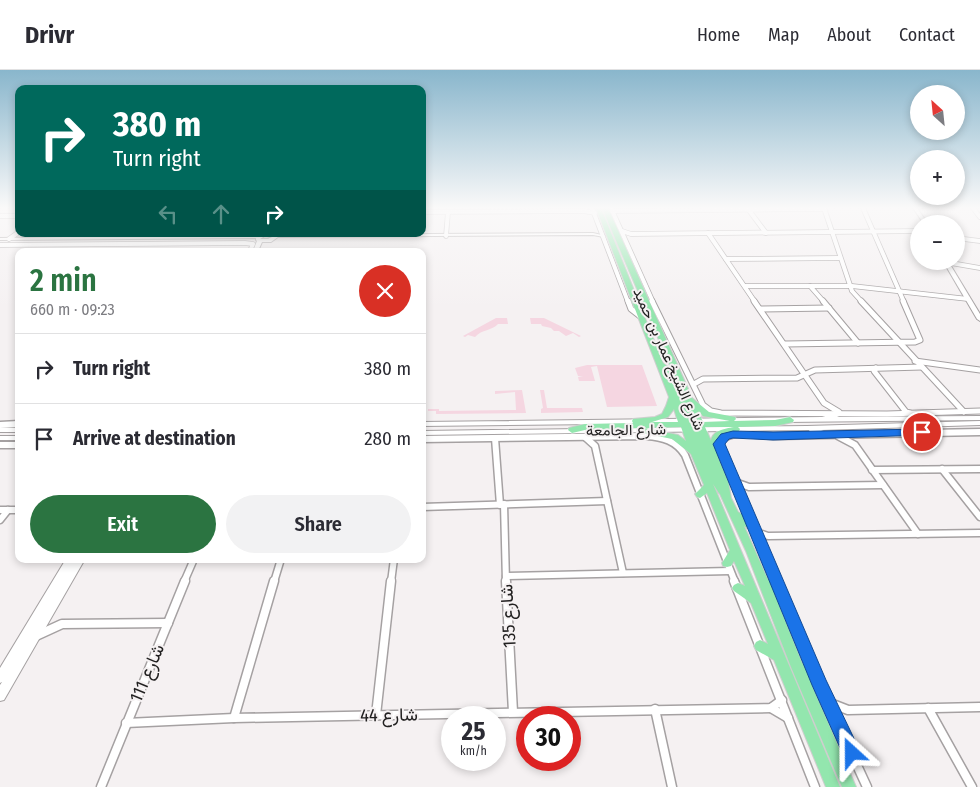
<!DOCTYPE html>
<meta charset="utf-8">
<style>
:root{--surface:#fff;--page:#f2f2f3;--text:#2b2b33;--muted:#7c7c81;--line:#e1e1e2;--accent:#2b7441}
body{margin:0;font-family:"Fira Sans Condensed",Vazirmatn,sans-serif;background:var(--page);color:var(--text);height:100vh;display:flex;flex-direction:column;font-size:19px;white-space:nowrap}
*{box-sizing:border-box;margin:0}
p{font-size:16px;color:var(--muted)}
.icon{flex:none;width:28px;height:28px;fill:none;stroke:currentColor;stroke-width:2;stroke-linecap:round;stroke-linejoin:round}
.map{position:relative;flex:1;overflow:hidden}
.panel{position:absolute;left:15px;top:178px;width:411px;height:315px;display:flex;flex-direction:column;background:var(--surface);border-radius:10px;box-shadow:0 2px 8px #0003}
.panel>*{flex:none}
.guide{position:absolute;left:15px;top:15px;width:411px;height:152px;border-radius:10px;box-shadow:0 2px 8px #0003;background:#00695c;color:#fff;overflow:hidden}
.needle{width:32px;rotate:333deg}
.tools{position:absolute;left:910px;top:15px;display:grid;gap:10px}
.tools a{display:grid;place-items:center;width:55px;height:55px;border-radius:50%;background:var(--surface);box-shadow:0 2px 8px #0003;font-size:25px}
.speed{position:absolute;left:441px;top:636px;display:flex;gap:10px;font-size:25px;font-weight:700;text-align:center}
.speed>*{display:grid;place-content:center;width:65px;height:65px;border-radius:50%;background:var(--surface);box-shadow:0 2px 8px #0003;line-height:1}
.speed small{font-size:12px;font-weight:400}
.speed .limit{border:8px solid #d22;background:#fff;color:#111}
.pin{position:absolute;display:grid;place-items:center;width:42px;height:42px;color:#fff;margin:-21px;border:2px solid #fff;border-radius:50%;box-shadow:0 1px 5px #0007}
.me{position:absolute;width:55px;margin:-28px;rotate:336deg;stroke-linejoin:round;filter:drop-shadow(0 0 4px #0008)}
.turn{display:flex;align-items:center;gap:18px;height:105px;padding:0 15px;font-size:22px}
.turn .icon{width:65px;height:65px;stroke-width:2.5}
.turn b{display:block;font-size:35px;line-height:42px}
.lanes{display:flex;align-items:center;height:48px;padding:0 15px;background:#0003;justify-content:center;gap:25px;direction:ltr}
.lanes .off{opacity:.35}
.round{display:grid;place-items:center;flex:none;width:52px;height:52px;border-radius:26px;background:var(--page)}
.head{display:flex;align-items:center;justify-content:space-between;height:85px;padding:0 15px}
h1{font-size:30px;font-weight:600;line-height:38px;color:var(--accent)}
.cta{display:flex;gap:10px;margin-top:auto;padding:10px 15px}
.cta a{flex:1;height:58px;border-radius:30px;background:var(--accent);color:#fff;font-size:20px;font-weight:600;line-height:58px;text-align:center}
.cta a+a{background:var(--page);color:var(--text)}
ul{padding:0;list-style:none}
li{display:flex;align-items:center;gap:15px;height:70px;padding:0 15px;border-top:1px solid var(--line)}
li div{flex:1}
li b{display:block;font-size:19px}
li em{font-style:normal}
header{display:flex;align-items:center;gap:30px;box-sizing:border-box;height:70px;padding:0 25px;background:var(--surface);border-bottom:1px solid var(--line)}
header strong{font-size:24px}
nav{display:flex;gap:28px;margin-inline-start:auto;font-size:18px}
.map>svg:first-child{display:block}
.green{fill:#f5d6e1}
.lines{fill:none;stroke-linecap:round;stroke-linejoin:round}
.street-far3-casing{stroke:#a5a1a2;stroke-width:5.5}
.street-far2-casing{stroke:#a5a1a2;stroke-width:7}
.street-far1-casing{stroke:#a5a1a2;stroke-width:9}
.street-casing{stroke:#a5a1a2;stroke-width:11}
.secondary-casing{stroke:#a5a1a2;stroke-width:2}
.primary-casing{stroke:#cecece;stroke-width:2}
.street-far3{stroke:#fff;stroke-width:4}
.street-far2{stroke:#fff;stroke-width:5}
.street-far1{stroke:#fff;stroke-width:6}
.street{stroke:#fff;stroke-width:8}
.secondary{fill:#fff;fill-rule:evenodd}
.primary{fill:#93e6ae;fill-rule:evenodd}
.route{fill:#1a73e8;stroke:#114b97}
.labels{text-anchor:middle;dominant-baseline:central;stroke-width:4;stroke-linejoin:round;paint-order:stroke}
.street-label{font-size:15px;fill:#222121;stroke:#f5f1f2}
.near-street-label{font-size:18px;fill:#222121;stroke:#f5f1f2}
</style>
<header>
<strong>Drivr</strong>
<nav><a>Home</a><a>Map</a><a>About</a><a>Contact</a></nav>
</header>
<div class="map">
<svg width="980" height="717" viewBox="0 0 980 717">
<rect width="100%" height="100%" fill="#f5f1f2"/>
<!-- green -->
<g class="green">
<path d="M496 248H507L508 254H498C492 261 482 259 475 267L468 265 465 267 463 266Z"/>
<path d="M530 248H544L581 266 579 267 573 263 566 266 559 261H554L551 258 542 256 541 254H531Z"/>
<path d="M587 295H642L657 336 607 337 597 296 591 297 595 311H579L578 307 583 306H578L575 298Z"/>
<path d="M522 320 526 343 436 344V341H428V339H439V341L516 340 515 322 495 324V321Z"/>
<path d="M540 320H544L547 338H582L583 342 541 343V339L543 338Z"/>
</g>
<g class="lines">
<!-- street-far3 casing -->
<g class="street-far3-casing">
<g id="street-far3">
<path d="M592 138 628 232"/>
<path d="M611 138 653 232"/>
<path d="M824 138 852 221 862 232"/>
<path d="M863 138 904 232"/>
<path d="M973 138 980 147"/>
<path d="M748 139 766 163"/>
<path d="M612 141 824 139"/>
<path d="M422 142 584 141 595 143"/>
<path d="M0 146H19"/>
<path d="M622 161 631 164 919 161"/>
<path d="M708 163 755 232"/>
<path d="M446 166 448 142"/>
<path d="M956 168 980 171"/>
<path d="M9 169 19 162"/>
<path d="M0 175 245 173 253 174 250 181"/>
<path d="M726 189 839 188"/>
<path d="M951 193 980 198"/>
<path d="M745 216H852L968 229"/>
<path d="M810 216 824 232"/>
</g>
</g>
<!-- street-far2 casing -->
<g class="street-far2-casing">
<g id="street-far2">
<path d="M628 231 631 239 640 246"/>
<path d="M652 231 703 335 711 341 721 343 887 344 980 341"/>
<path d="M754 231 824 333 839 342"/>
<path d="M823 231 858 273"/>
<path d="M861 231 964 342"/>
<path d="M760 239 829 238"/>
<path d="M785 274 915 272 920 270 903 231"/>
<path d="M915 291 980 300"/>
<path d="M876 298 874 301 906 342 910 343"/>
<path d="M694 314 703 309 797 308 815 300 922 297"/>
<path d="M15 354H19"/>
</g>
</g>
<!-- street-far1 casing -->
<g class="street-far1-casing">
<g id="street-far1">
<path d="M0 355 19 354"/>
<path d="M838 366 855 375 918 464"/>
<path d="M585 367 595 376 623 503"/>
<path d="M495 368 500 435"/>
<path d="M422 369 646 366C663 367 676 371 685 385L735 512"/>
<path d="M0 375H19"/>
<path d="M942 399 980 447"/>
<path d="M872 400 980 399"/>
<path d="M735 412 749 417 883 415"/>
<path d="M504 434 506 512"/>
<path d="M422 437 607 431"/>
<path d="M0 440H19"/>
<path d="M0 450 8 440"/>
<path d="M756 462 768 466 980 463"/>
<path d="M506 506 730 501"/>
<path d="M184 512 194 489"/>
<path d="M274 512 281 489"/>
<path d="M391 512 394 489"/>
<path d="M777 512 720 377V371C733 358 758 366 776 366 844 365 912 363 980 362"/>
</g>
</g>
<!-- street casing -->
<g class="street-casing">
<g id="street">
<path d="M506 511 513 642"/>
<path d="M734 511 815 717"/>
<path d="M776 511 820 615 867 717"/>
<path d="M38 565 62 554 168 553"/>
<path d="M830 633 848 640 980 637"/>
<path d="M771 638 788 648"/>
<path d="M928 638 972 717"/>
<path d="M655 639 672 717"/>
<path d="M376 645 391 511"/>
<path d="M234 648 274 511"/>
<path d="M126 653 234 648 771 638 782 630"/>
<path d="M101 717 185 511"/>
</g>
</g>
<!-- secondary casing -->
<g class="secondary-casing">
<g id="secondary">
<path d="M913 138H917L928 154H924Z"/>
<path d="M593 163 606 166 604 167 593 165 278 167 271 172H262L258 181H253L257 171 256 170V168L0 170V168L263 164 275 165ZM265 166 272 167 268 169H260Z"/>
<path d="M943 191H948L980 244V251L977 249Z"/>
<path d="M839 342 843 344 837 347 980 346V350L422 356V352L822 347Z"/>
<path d="M980 351V355L821 360 830 363 831 365 830 367H827L810 362 809 360 422 365V361L807 356Z"/>
<rect x="0" y="358" width="19" height="4"/>
<rect x="0" y="366" width="19" height="4"/>
<path d="M66 489H85L4 630 0 631V615L2 612 0 613V598Z"/>
</g>
</g>
<!-- primary casing -->
<g class="primary-casing">
<path id="primary" d="M596 138H601L663 293 672 300 602 138H608L692 328 709 342 735 347 736 349 734 351 775 350 790 347 794 350 793 352 775 356 738 357 740 359 739 361 720 368 718 387 728 411 731 428 738 442 758 454 759 457 758 460 754 461 744 456 768 510 771 505 775 503 779 505 781 508 774 523 802 593 825 611 826 615 825 619 820 621 812 616 856 717H842L791 597 746 481 720 424 719 423 713 414 840 717H826L774 590 756 580 754 576 756 572 760 570 768 574 751 533 734 521 732 518 734 515 738 513 745 516 734 491 731 496 727 497 723 496 722 493 730 480 707 423 700 428 697 427 695 424 704 415 691 384 672 369 638 362 637 360 638 358 585 360 572 363 568 360 569 358 585 354 633 353 632 351 633 349 655 347 662 344 666 336 669 327ZM674 339 678 352H652L668 347ZM698 341 703 346 730 351 703 352ZM681 357 686 371 678 365 645 358ZM705 357H734C724 359 713 360 711 371Z"/>
</g>
<!-- street-far3 -->
<use href="#street-far3" class="street-far3"/>
<!-- street-far2 -->
<use href="#street-far2" class="street-far2"/>
<!-- street-far1 -->
<use href="#street-far1" class="street-far1"/>
<!-- street -->
<use href="#street" class="street"/>
<!-- secondary -->
<use href="#secondary" class="secondary"/>
<!-- primary -->
<use href="#primary" class="primary"/>
</g>
<!-- sky -->
<linearGradient id="sky" x2="0" y2="1"><stop stop-color="#89b6cc"/><stop offset="0.58" stop-color="#faf9f9"/><stop offset="1" stop-color="#faf9f9" stop-opacity="0"/></linearGradient>
<rect width="980" height="238" fill="url(#sky)"/>
<!-- route -->
<path class="route" d="M922 359 926 360 928 362 926 365 773 370 733 368 729 369 725 374 826 610 861 683 858 689 852 692 845 689 812 615 713 374 721 364 733 361 773 362Z"/>
<g class="labels">
<!-- street labels -->
<g class="street-label">
<text transform="translate(669 289) rotate(66)">شارع الشيخ عمار بن حميد</text>
<text transform="translate(626 360) rotate(-1)">شارع الجامعة</text>
</g>
<!-- near-street labels -->
<g class="near-street-label">
<text transform="translate(508 546) rotate(-93)">شارع 135</text>
<text transform="translate(147 603) rotate(-67)">شارع 111</text>
<text transform="translate(389 645) rotate(-1)">شارع 44</text>
</g>
</g>
</svg>
<div class="tools">
<a><svg class="needle" viewBox="-14 -14 28 28"><path d="M0-13l5 13h-10z" fill="#e53935"/><path d="M0 13l5-13h-10z" fill="#7c7c81"/></svg></a>
<a>+</a>
<a>−</a>
</div>
<div class="speed"><div>25<small>km/h</small></div><div class="limit">30</div></div>
<div class="pin" style="left:922px;top:362px;background:#d93025"><svg class="icon" aria-label="arrive" viewBox="0 0 24 24"><path d="M6 21V4h12l-3 4 3 4H6"/></svg></div>
<svg class="me" style="left:852px;top:683px" viewBox="-20 -20 40 40"><path d="M0-17L14 15 0 8-14 15z" fill="#1a73e8" stroke="#fff" stroke-width="4"/></svg>
<div class="guide">
<div class="turn"><svg class="icon" aria-label="right" viewBox="0 0 24 24"><path d="M7 20v-9h11M14 6l5 5-5 5"/></svg><div><b>380 m</b>Turn right</div></div>
<div class="lanes"><svg class="icon off" aria-label="left" viewBox="0 0 24 24"><path d="M17 20v-9H6M10 6l-5 5 5 5"/></svg><svg class="icon off" aria-label="ahead" viewBox="0 0 24 24"><path d="M12 20V5M6 11l6-6 6 6"/></svg><svg class="icon" aria-label="right" viewBox="0 0 24 24"><path d="M7 20v-9h11M14 6l5 5-5 5"/></svg></div>
</div>
<section class="panel">
<div class="head"><div><h1>2 min</h1><p>660 m · 09:23</p></div><a class="round" style="background:#d93025;color:#fff"><svg class="icon" aria-label="close" viewBox="0 0 24 24"><path d="M6 6l12 12M18 6L6 18"/></svg></a></div>
<ul>
<li><svg class="icon" aria-label="right" viewBox="0 0 24 24"><path d="M7 20v-9h11M14 6l5 5-5 5"/></svg><div><b>Turn right</b></div><em>380 m</em></li>
<li><svg class="icon" aria-label="arrive" viewBox="0 0 24 24"><path d="M6 21V4h12l-3 4 3 4H6"/></svg><div><b>Arrive at destination</b></div><em>280 m</em></li>
</ul>
<div class="cta"><a>Exit</a><a>Share</a></div>
</section>
</div>
